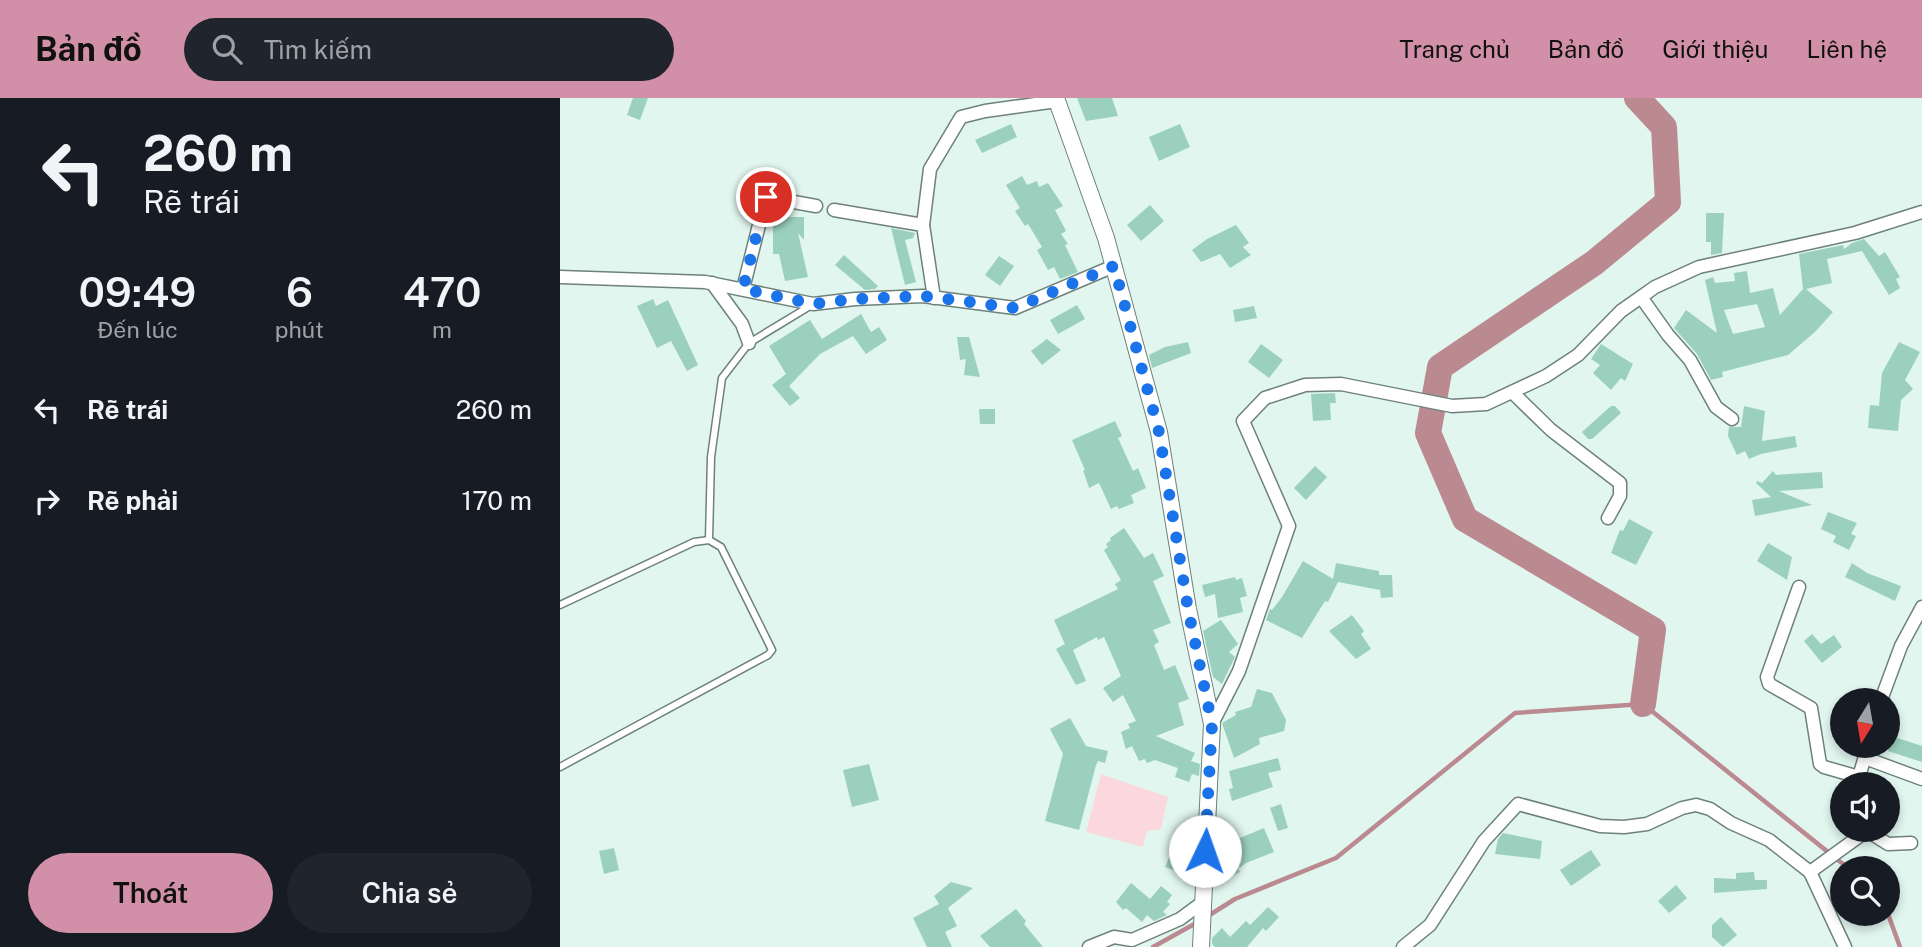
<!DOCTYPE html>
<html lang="vi">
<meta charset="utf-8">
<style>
:root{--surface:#171b24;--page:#20242c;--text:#f1f3f6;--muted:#9ea1a6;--accent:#d18fa8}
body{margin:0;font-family:"Public Sans",sans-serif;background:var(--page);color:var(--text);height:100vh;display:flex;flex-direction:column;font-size:26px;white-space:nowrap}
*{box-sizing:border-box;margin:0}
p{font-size:23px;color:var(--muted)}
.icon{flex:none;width:38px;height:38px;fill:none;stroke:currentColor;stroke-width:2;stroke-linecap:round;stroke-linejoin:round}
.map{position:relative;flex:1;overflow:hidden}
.drawer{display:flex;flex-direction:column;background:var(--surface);width:560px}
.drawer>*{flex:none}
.banner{background:#171b24;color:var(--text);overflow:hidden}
.needle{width:46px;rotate:191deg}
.controls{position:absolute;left:1270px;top:590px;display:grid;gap:14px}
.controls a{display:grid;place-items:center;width:70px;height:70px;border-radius:50%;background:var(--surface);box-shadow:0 4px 10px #0003;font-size:35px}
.pin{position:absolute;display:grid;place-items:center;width:60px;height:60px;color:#fff;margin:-30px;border:4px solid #fff;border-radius:50%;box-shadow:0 2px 7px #0007}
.me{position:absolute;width:77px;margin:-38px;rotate:3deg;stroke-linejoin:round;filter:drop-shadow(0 0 5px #0008)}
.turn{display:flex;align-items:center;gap:24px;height:147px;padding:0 28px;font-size:32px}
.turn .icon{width:91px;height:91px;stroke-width:2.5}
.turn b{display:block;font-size:49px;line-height:60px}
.eta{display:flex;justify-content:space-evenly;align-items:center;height:119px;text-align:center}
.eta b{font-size:42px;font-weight:600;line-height:49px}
.cta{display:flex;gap:14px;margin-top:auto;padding:14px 28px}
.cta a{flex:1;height:80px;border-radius:42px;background:var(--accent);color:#111;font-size:28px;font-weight:600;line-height:80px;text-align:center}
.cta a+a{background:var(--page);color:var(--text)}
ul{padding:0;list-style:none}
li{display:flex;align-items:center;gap:21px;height:91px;padding:0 28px}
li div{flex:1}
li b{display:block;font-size:26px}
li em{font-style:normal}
header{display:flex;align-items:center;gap:42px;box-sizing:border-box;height:98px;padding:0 35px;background:var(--accent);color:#111}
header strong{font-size:33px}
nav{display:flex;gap:38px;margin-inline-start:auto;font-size:24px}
.search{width:490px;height:63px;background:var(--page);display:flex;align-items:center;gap:18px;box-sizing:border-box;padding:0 24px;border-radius:38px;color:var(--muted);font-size:26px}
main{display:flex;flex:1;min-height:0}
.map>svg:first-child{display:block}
.green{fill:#fad8dd}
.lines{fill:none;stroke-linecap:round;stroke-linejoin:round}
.stream{stroke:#bb8a91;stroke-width:4.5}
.river{stroke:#bb8a91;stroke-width:26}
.building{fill:#9bd0bf;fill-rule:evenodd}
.service-casing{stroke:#6e817a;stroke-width:9}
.minor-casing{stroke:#6e817a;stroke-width:15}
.tertiary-casing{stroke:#6e817a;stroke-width:18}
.service{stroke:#fff;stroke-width:6}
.minor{stroke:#fff;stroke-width:12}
.tertiary{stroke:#fff;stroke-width:16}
.route{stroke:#1a73e8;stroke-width:12;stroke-dasharray:0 21.6}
</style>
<header>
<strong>Bản đồ</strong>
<div class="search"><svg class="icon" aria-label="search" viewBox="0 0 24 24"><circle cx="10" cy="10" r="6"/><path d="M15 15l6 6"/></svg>Tìm kiếm</div>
<nav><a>Trang chủ</a><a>Bản đồ</a><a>Giới thiệu</a><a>Liên hệ</a></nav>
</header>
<main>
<section class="drawer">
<div class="banner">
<div class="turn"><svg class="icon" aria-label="left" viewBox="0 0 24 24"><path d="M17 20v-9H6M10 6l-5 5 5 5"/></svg><div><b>260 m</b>Rẽ trái</div></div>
</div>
<div class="eta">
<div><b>09:49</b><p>Đến lúc</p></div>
<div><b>6</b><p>phút</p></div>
<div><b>470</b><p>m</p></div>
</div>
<ul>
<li><svg class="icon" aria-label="left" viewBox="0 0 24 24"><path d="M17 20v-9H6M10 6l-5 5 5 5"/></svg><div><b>Rẽ trái</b></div><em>260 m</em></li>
<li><svg class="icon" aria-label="right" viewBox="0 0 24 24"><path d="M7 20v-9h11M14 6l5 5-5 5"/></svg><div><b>Rẽ phải</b></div><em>170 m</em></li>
</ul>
<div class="cta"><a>Thoát</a><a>Chia sẻ</a></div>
</section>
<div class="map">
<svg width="1362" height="849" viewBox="0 0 1362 849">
<rect width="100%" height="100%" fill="#e0f6ee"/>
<!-- green -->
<path class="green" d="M541 676 608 699 601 731 587 733 583 749 526 734Z"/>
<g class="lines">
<!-- stream -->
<g class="stream">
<path d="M1328 816 1340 849"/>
<path d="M648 818 675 801 776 760 955 615 1083 606 1288 770"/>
<path d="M593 849 638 824"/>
</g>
<!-- river -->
<path class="river" d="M1077 0 1104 29 1108 104 1034 165 880 269 868 335 905 421 1093 532 1083 606"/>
</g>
<!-- building -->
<g class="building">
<path d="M73 0H88L80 22 67 17Z"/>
<path d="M517 0H552L558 18 526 23Z"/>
<path d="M451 26 457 39 422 55 415 42Z"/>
<path d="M620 26 630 49 599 63 589 39Z"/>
<path d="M462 78 467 87 477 83 479 89 488 85 503 108 495 112 506 133 501 136 508 146 505 147 518 174 500 181 494 169 488 172 477 152 482 149 468 126 465 128 455 113 460 110 446 87Z"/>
<path d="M590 107 604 123 581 143 567 127Z"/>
<path d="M1146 115H1164L1162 155 1151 157V144H1146Z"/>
<path d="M213 119H244V142L238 135 248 179 225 183 219 156H213Z"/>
<path d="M676 127 689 145 683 149 691 157 670 170 660 156 641 164 632 152 647 141Z"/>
<path d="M331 130 355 135 353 140 345 142 356 184 345 187Z"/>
<path d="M1304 141 1319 158 1325 154 1340 179 1336 181 1340 190 1329 197 1302 153 1267 161 1272 185 1246 191 1273 214 1255 234 1228 257 1162 274 1163 279 1151 282 1137 256 1114 230 1126 212 1157 235 1145 182 1153 179 1155 185 1175 183 1174 175 1187 173 1190 195 1213 190 1220 217 1243 191 1239 156 1283 147 1284 151 1292 145ZM1197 206 1205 229 1173 236 1164 212Z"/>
<path d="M284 157 318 188 315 191 305 192 275 167Z"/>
<path d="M439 158 454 168 440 188 425 177Z"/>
<path d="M93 201 96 208 108 202 138 267 127 273 111 243 97 250 77 208Z"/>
<path d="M517 207 525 221 498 236 490 222Z"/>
<path d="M694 208 697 220 675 224 673 212Z"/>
<path d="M301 216 311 234 319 229 327 242 306 256 293 238 260 256 229 288 240 300 230 308 212 287 226 276 209 248 250 222 262 241Z"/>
<path d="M397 239H409L420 279 404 277 406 261 400 262Z"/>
<path d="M487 241 501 252 482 267 471 253Z"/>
<path d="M628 244 631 255 592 270 589 257 605 249Z"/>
<path d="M1339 244 1360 254 1345 282 1353 291 1341 302 1338 333 1308 330 1310 307 1319 308 1322 275Z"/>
<path d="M701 246 723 262 709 280 688 264Z"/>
<path d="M1041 246 1073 266 1065 283 1061 280 1051 292 1033 275 1040 267 1031 261Z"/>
<path d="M775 295 776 305H770L771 322 753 323 751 296Z"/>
<path d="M1051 308H1055L1061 315 1032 341H1028L1022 334Z"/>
<path d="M1184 308 1205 313 1202 343 1235 338 1237 349 1201 356 1189 361 1185 353 1177 357 1168 338 1169 329H1181Z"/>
<path d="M419 311H435V326H420Z"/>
<path d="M555 323 562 338 558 340 573 373 578 370 586 390 571 397 574 405 559 411 557 408 551 411 539 385 529 390 523 372H525L512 342Z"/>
<path d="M755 368 767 379 746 402 734 390Z"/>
<path d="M1213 373 1216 377 1262 374 1263 390 1219 393 1252 407 1195 418 1192 402 1211 399 1196 385 1197 383 1202 385Z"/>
<path d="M1268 414 1297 425 1291 436 1296 438 1289 452 1273 444 1276 438 1261 431Z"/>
<path d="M1069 421 1093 434 1076 467 1051 455 1060 432 1063 433Z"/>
<path d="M564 430 584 460 593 455 604 478 593 483 611 525 593 532 599 544 594 547 604 572 615 567 629 601 618 605 624 627 596 638 635 655 631 663 640 666 639 678 632 676 629 684 615 679 618 670 595 662 587 665 585 661 579 663 572 648 566 651 561 634 570 630 568 626 576 623 563 597 553 604 543 590 561 578 544 539 538 542 537 539 513 552 526 583 516 587 496 551 505 546 494 522 558 491 555 486 561 482 544 452 548 449 546 446 551 442 550 440Z"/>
<path d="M1208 445 1232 459 1227 482 1197 463Z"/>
<path d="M743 463 773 481 776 465 819 473V477H832L833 499 821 500 820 492 778 484 768 504 765 503 742 540 706 522 710 511 712 512 722 499Z"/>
<path d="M1292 465 1307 475 1341 488 1335 503 1285 479Z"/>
<path d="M675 479 676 482 682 480 687 498 680 500 683 514 658 520 655 496 645 499 642 487Z"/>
<path d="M792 517 804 533 801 536 811 551 796 561 769 533Z"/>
<path d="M661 522 678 546 669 554 675 559 662 586 653 579 643 533Z"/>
<path d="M1252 536 1261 546 1274 537 1282 549 1262 565 1244 543Z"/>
<path d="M697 591 712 595 726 622 724 633 699 640 700 646 674 660 662 625 676 617 675 614 691 609Z"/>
<path d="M510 620 526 648 548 653 545 665 538 663 536 667 519 732 485 723 503 656 490 631Z"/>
<path d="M1328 637 1362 648V664L1328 653Z"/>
<path d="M718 660 721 672 708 675 713 689 672 703 669 691 673 690 669 673Z"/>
<path d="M309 666 319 702 292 709 283 672Z"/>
<path d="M721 706 728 730 718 733 710 710Z"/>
<path d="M704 730 714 754 686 765 678 771 680 774 668 780 656 759V750Z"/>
<path d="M943 735 982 743 980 761 935 756 938 741Z"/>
<path d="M54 750 59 772 44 776 39 753Z"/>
<path d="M613 750 635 759 630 779 605 769Z"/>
<path d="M1031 752 1041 767 1011 788 1000 772Z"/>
<path d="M1194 774 1195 782H1207V791L1154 795V780L1176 781V775Z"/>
<path d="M391 784 413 790 388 810 397 828 385 834 392 849H367L353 820 379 806 374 798Z"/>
<path d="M571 785 590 801 601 788 612 797 607 804 610 806 603 814 607 817 594 823 587 817 582 824 566 810 563 812 556 804Z"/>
<path d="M1116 787 1127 800 1109 815 1098 803Z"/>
<path d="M708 809 719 819 706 833 703 830 687 849H655L652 846V840L662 830 670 839 686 823 690 827Z"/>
<path d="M456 811 466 823 464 826 483 849H430L420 838Z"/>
<path d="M1161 819 1177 837 1163 849 1152 839V827Z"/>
</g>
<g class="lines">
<!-- service casing -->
<g class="service-casing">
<g id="service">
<path d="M149 442 151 359 162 280 189 245 250 208"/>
<path d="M0 507 134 444 149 442 161 449 212 552 208 557 0 669"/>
</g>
</g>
<!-- minor casing -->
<g class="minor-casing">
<g id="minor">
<path d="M274 112 363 127 374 200"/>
<path d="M363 127 370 71 401 19 425 13 497 3"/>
<path d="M0 179 145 184 253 206 295 201 363 198 455 210 554 168"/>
<path d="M152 185 182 226 189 245"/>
<path d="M183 191 206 99 256 108"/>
<path d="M1081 199 1108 237 1130 262 1156 309 1172 321"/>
<path d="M953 295 991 332 1060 385V398L1048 420"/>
<path d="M1239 489 1207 579 1209 586 1251 610 1260 666 1264 669 1299 679"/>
<path d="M1321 602 1341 548 1362 509"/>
<path d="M652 626 679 573 729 428 683 323 705 300 745 287 781 286 892 308 926 306 986 278 1018 257 1061 213 1081 199 1095 189 1139 169 1295 135 1362 114"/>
<path d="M1305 660 1362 681"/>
<path d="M1300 686 1299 679 1308 648"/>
<path d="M1309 734 1328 746 1351 745"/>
<path d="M1250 774 1308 732"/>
<path d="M529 849 554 839 572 842 620 821 643 804"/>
<path d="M843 849 870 827 924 743 958 706 1040 728 1064 729 1087 726 1122 710 1136 707 1150 711 1171 725 1209 742 1250 774 1285 849"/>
</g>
</g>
<!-- tertiary casing -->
<g class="tertiary-casing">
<path id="tertiary" d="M496 0 546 140 599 334 628 511 652 626 641 849"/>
</g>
<!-- service -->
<use href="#service" class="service"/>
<!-- minor -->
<use href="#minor" class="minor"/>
<!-- tertiary -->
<use href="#tertiary" class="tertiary"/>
</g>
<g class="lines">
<!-- route -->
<path class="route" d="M206 99 183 191 253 206 295 201 363 198 455 210 554 168 599 334 628 511 652 626 645 753"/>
</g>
</svg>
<div class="controls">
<a><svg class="needle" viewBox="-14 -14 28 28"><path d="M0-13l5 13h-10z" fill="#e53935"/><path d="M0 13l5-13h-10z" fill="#9ea1a6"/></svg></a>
<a><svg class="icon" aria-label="sound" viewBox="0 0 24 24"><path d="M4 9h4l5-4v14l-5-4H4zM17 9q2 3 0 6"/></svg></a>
<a><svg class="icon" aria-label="search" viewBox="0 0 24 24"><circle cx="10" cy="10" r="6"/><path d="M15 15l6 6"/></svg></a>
</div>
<div class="pin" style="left:206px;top:99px;background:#d93025"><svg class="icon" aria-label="arrive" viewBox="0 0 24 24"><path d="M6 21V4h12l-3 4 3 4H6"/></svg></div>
<svg class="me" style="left:645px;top:753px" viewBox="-20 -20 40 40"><circle r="19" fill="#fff"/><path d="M0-13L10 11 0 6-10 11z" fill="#1a73e8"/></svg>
</div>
</main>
